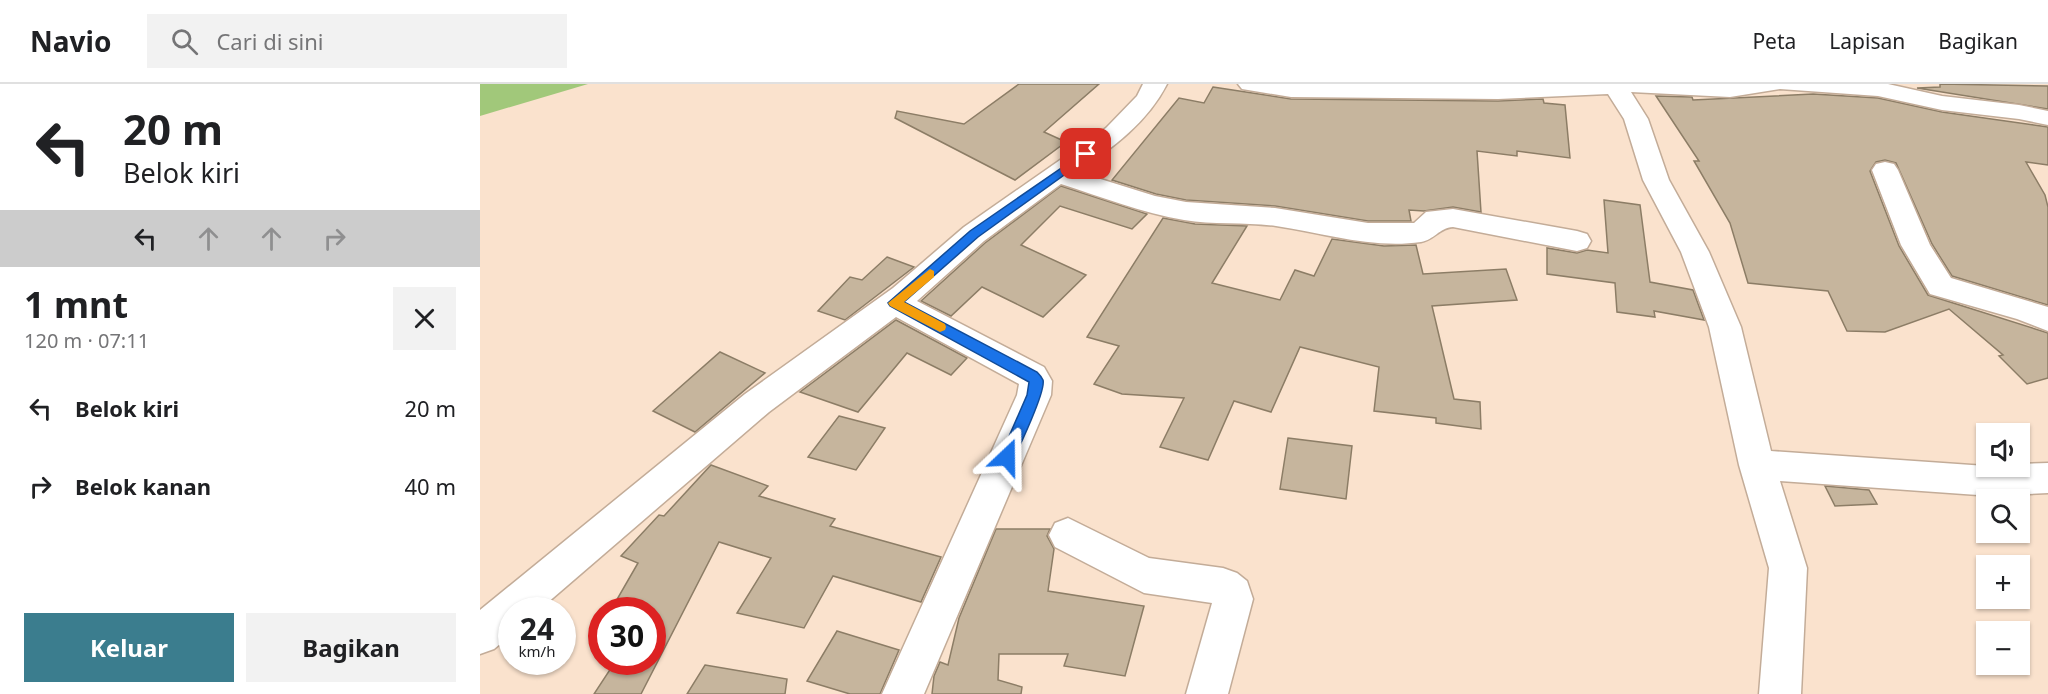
<!DOCTYPE html>
<html lang="id">
<meta charset="utf-8">
<style>
:root{--surface:#fff;--page:#f2f2f2;--text:#202124;--muted:#757577;--line:#e0e0e0;--accent:#3b7d8e}
body{margin:0;font-family:"Noto Sans",sans-serif;background:var(--page);color:var(--text);height:100vh;display:flex;flex-direction:column;font-size:22px;white-space:nowrap}
*{box-sizing:border-box;margin:0}
p{font-size:20px;color:var(--muted)}
.icon{flex:none;width:33px;height:33px;fill:none;stroke:currentColor;stroke-width:2;stroke-linecap:round;stroke-linejoin:round}
.map{position:relative;flex:1;overflow:hidden}
.panel{display:flex;flex-direction:column;background:var(--surface);width:480px}
.panel>*{flex:none}
.hud{background:#fff;color:var(--text);overflow:hidden}
.controls{position:absolute;left:1496px;top:339px;display:grid;gap:12px}
.controls a{display:grid;place-items:center;width:54px;height:54px;border-radius:0px;background:var(--surface);box-shadow:0 2px 4px #0004;font-size:30px}
.speed{position:absolute;left:18px;top:513px;display:flex;gap:12px;font-size:30px;font-weight:700;text-align:center}
.speed>*{display:grid;place-content:center;width:78px;height:78px;border-radius:50%;background:var(--surface);box-shadow:0 2px 4px #0004;line-height:1}
.speed small{font-size:15px;font-weight:400}
.speed .limit{border:9px solid #d22;background:#fff;color:#111}
.pin{position:absolute;display:grid;place-items:center;width:51px;height:51px;color:#fff;margin:-26px;border-radius:12px;box-shadow:0 3px 9px #0006}
.me{position:absolute;width:66px;margin:-33px;rotate:23deg;stroke-linejoin:round;filter:drop-shadow(0 0 4px #0008)}
.turn{display:flex;align-items:center;gap:21px;height:126px;padding:0 24px;font-size:27px}
.turn .icon{width:78px;height:78px;stroke-width:2.5}
.turn b{display:block;font-size:42px;line-height:51px}
.lanes{display:flex;align-items:center;height:57px;padding:0 24px;background:#0003;justify-content:center;gap:30px;direction:ltr}
.lanes .off{opacity:.35}
.round{display:grid;place-items:center;flex:none;width:63px;height:63px;border-radius:0px;background:var(--page)}
.overview{display:flex;align-items:center;justify-content:space-between;height:102px;padding:0 24px}
h1{font-size:36px;font-weight:700;line-height:45px}
.cta{display:flex;gap:12px;margin-top:auto;padding:12px 24px}
.cta a{flex:1;height:69px;border-radius:0px;background:var(--accent);color:#fff;font-size:24px;font-weight:700;line-height:69px;text-align:center}
.cta a+a{background:var(--page);color:var(--text)}
ul{padding:0;list-style:none}
li{display:flex;align-items:center;gap:18px;height:78px;padding:0 24px}
li div{flex:1}
li b{display:block;font-size:22px}
li em{font-style:normal}
header{display:flex;align-items:center;gap:36px;box-sizing:border-box;height:84px;padding:0 30px;background:var(--surface);border-bottom:2px solid var(--line)}
header strong{font-size:28px}
nav{display:flex;gap:33px;margin-inline-start:auto;font-size:21px}
.search{width:420px;height:54px;background:var(--page);display:flex;align-items:center;gap:15px;box-sizing:border-box;padding:0 21px;border-radius:0px;color:var(--muted);font-size:22px}
main{display:flex;flex:1;min-height:0}
.map>svg:first-child{display:block}
.forest{fill:#a1c87a}
.building{fill:#c6b59d;stroke:#8c7d66;stroke-width:1.5}
.lines{fill:none;stroke-linecap:round;stroke-linejoin:round}
.minor-casing{stroke:#c3ac98;stroke-width:3}
.minor{fill:#fff;fill-rule:evenodd}
.route{fill:#1a73e8;stroke:#114b97;stroke-width:1.5}
.slow{fill:#f59e0b}
</style>
<header>
<strong>Navio</strong>
<div class="search"><svg class="icon" aria-label="search" viewBox="0 0 24 24"><circle cx="10" cy="10" r="6"/><path d="M15 15l6 6"/></svg>Cari di sini</div>
<nav><a>Peta</a><a>Lapisan</a><a>Bagikan</a></nav>
</header>
<main>
<section class="panel">
<div class="hud">
<div class="turn"><svg class="icon" aria-label="left" viewBox="0 0 24 24"><path d="M17 20v-9H6M10 6l-5 5 5 5"/></svg><div><b>20 m</b>Belok kiri</div></div>
<div class="lanes"><svg class="icon" aria-label="left" viewBox="0 0 24 24"><path d="M17 20v-9H6M10 6l-5 5 5 5"/></svg><svg class="icon off" aria-label="ahead" viewBox="0 0 24 24"><path d="M12 20V5M6 11l6-6 6 6"/></svg><svg class="icon off" aria-label="ahead" viewBox="0 0 24 24"><path d="M12 20V5M6 11l6-6 6 6"/></svg><svg class="icon off" aria-label="right" viewBox="0 0 24 24"><path d="M7 20v-9h11M14 6l5 5-5 5"/></svg></div>
</div>
<div class="overview"><div><h1>1 mnt</h1><p>120 m · 07:11</p></div><a class="round"><svg class="icon" aria-label="close" viewBox="0 0 24 24"><path d="M6 6l12 12M18 6L6 18"/></svg></a></div>
<ul>
<li><svg class="icon" aria-label="left" viewBox="0 0 24 24"><path d="M17 20v-9H6M10 6l-5 5 5 5"/></svg><div><b>Belok kiri</b></div><em>20 m</em></li>
<li><svg class="icon" aria-label="right" viewBox="0 0 24 24"><path d="M7 20v-9h11M14 6l5 5-5 5"/></svg><div><b>Belok kanan</b></div><em>40 m</em></li>
</ul>
<div class="cta"><a>Keluar</a><a>Bagikan</a></div>
</section>
<div class="map">
<svg width="1568" height="610" viewBox="0 0 1568 610">
<rect width="100%" height="100%" fill="#fae2cd"/>
<!-- forest -->
<path class="forest" d="M0 0H108L0 32Z"/>
<!-- building -->
<g class="building">
<path d="M539 0H619L564 48 586 58 535 96 415 34 417 27 484 40Z"/>
<path d="M1460 0 1568 2V25L1437 4 1460 3Z"/>
<path d="M733 3 811 15 1018 17 1063 15 1064 19 1085 21 1090 74 1037 67V72L997 67 1001 128 973 123 944 127 929 126 931 137H888L795 122 706 116 676 110 632 96 699 14 724 19Z"/>
<path d="M1333 10 1398 14 1462 28 1568 43V81L1546 78 1565 111 1568 123V221L1472 192 1452 160 1416 79 1405 76 1396 78 1390 87 1419 162 1448 211 1568 249V294L1547 300 1519 272 1523 271 1469 225 1405 248 1367 247 1348 207 1268 199 1250 139 1214 77H1219L1176 12 1212 13 1213 16Z"/>
<path d="M581 102 667 130 652 145 580 122 541 161 606 191 563 233 502 203 471 232 441 217 505 159Z"/>
<path d="M1124 116 1160 121 1170 198 1213 206 1224 236 1174 227 1175 233 1137 228 1135 199 1067 190V164L1097 169 1107 166 1128 169Z"/>
<path d="M683 134 715 140 767 142 732 199 800 216 815 186 834 192 852 155 904 162 936 161 943 190 1026 185 1037 216 952 222 974 315 1000 318 1001 345 956 339V334L894 327 899 283 820 263 791 328 754 317 728 376 680 363 704 314 642 310 614 300 639 262 607 253Z"/>
<path d="M407 173 434 183 365 236 338 227 370 193 382 196Z"/>
<path d="M416 236 487 274 471 291 427 269 378 328 320 308Z"/>
<path d="M240 268 285 289 215 348 173 327Z"/>
<path d="M359 332 405 344 376 386 328 373Z"/>
<path d="M808 354 872 362 866 415 800 405Z"/>
<path d="M231 381 288 402 279 412 355 435 350 442 461 473 441 518 353 492 324 544 257 529 291 474 239 458 161 610H114L135 578H172V526L132 524 158 479 141 472 179 431 184 432Z"/>
<path d="M1345 402 1389 406 1397 420 1355 422Z"/>
<path d="M516 445H570L567 452 574 465 568 507 664 522 645 592 584 582 588 570H519L518 596 542 603 541 610H452L454 592 460 578 468 581 479 534Z"/>
<path d="M357 547 419 566 400 610H370L327 597Z"/>
<path d="M225 581 307 595 305 610H207Z"/>
</g>
<g class="lines">
<!-- minor casing -->
<g class="minor-casing">
<g id="minor">
<path d="M663 0H687C667 39 633 63 598 88L675 112 706 118 795 124 888 139H934L946 128 973 125 1097 147 1107 150 1111 157 1107 164 1097 167 973 143C959 144 954 156 941 158 892 165 844 149 796 142 766 138 734 141 704 136 662 129 622 113 581 100L504 157 437 217 564 283 572 297 571 311 444 610H402L537 311 539 300 416 233 289 328 59 526H32V550L14 565 0 570V526L265 310 413 204 484 143 626 44 657 12Z"/>
<path d="M758 0H1408L1462 12 1539 21 1568 27V41L1539 35 1462 26 1398 12 1300 5 1250 13 1151 8 1168 35 1189 96 1229 168 1261 243 1291 367 1506 382H1539V380L1568 379V409L1512 412 1300 397 1327 484 1321 610H1279L1289 484 1259 381 1229 243 1201 168 1163 96 1144 35 1128 10 1018 15 811 13 762 5Z"/>
<path d="M1405 78 1414 80 1418 86 1450 161 1471 194 1568 223V247L1537 235 1450 210 1421 161 1392 86 1396 80Z"/>
<path d="M588 434 669 474 743 484 757 489 767 497 773 515 748 610H706L732 519 664 509 575 463 569 451 575 439Z"/>
</g>
</g>
<!-- minor -->
<use href="#minor" class="minor"/>
</g>
<!-- route -->
<path class="route" d="M606 67 609 68V73L498 153 424 218 557 288C559 290 562 294 563 296 566 307 539 364 532 377H522L520 373 547 311 549 298 410 222 408 219 490 147Z"/>
<!-- slow -->
<path class="slow" d="M450 185 454 187V193L424 218 465 240 466 243 465 246 460 248 410 222 408 219Z"/>
</svg>
<div class="controls">
<a><svg class="icon" aria-label="sound" viewBox="0 0 24 24"><path d="M4 9h4l5-4v14l-5-4H4zM17 9q2 3 0 6"/></svg></a>
<a><svg class="icon" aria-label="search" viewBox="0 0 24 24"><circle cx="10" cy="10" r="6"/><path d="M15 15l6 6"/></svg></a>
<a>+</a>
<a>−</a>
</div>
<div class="speed"><div>24<small>km/h</small></div><div class="limit">30</div></div>
<div class="pin" style="left:606px;top:70px;background:#d93025"><svg class="icon" aria-label="arrive" viewBox="0 0 24 24"><path d="M6 21V4h12l-3 4 3 4H6"/></svg></div>
<svg class="me" style="left:527px;top:373px" viewBox="-20 -20 40 40"><path d="M0-17L14 15 0 8-14 15z" fill="#1a73e8" stroke="#fff" stroke-width="4"/></svg>
</div>
</main>
